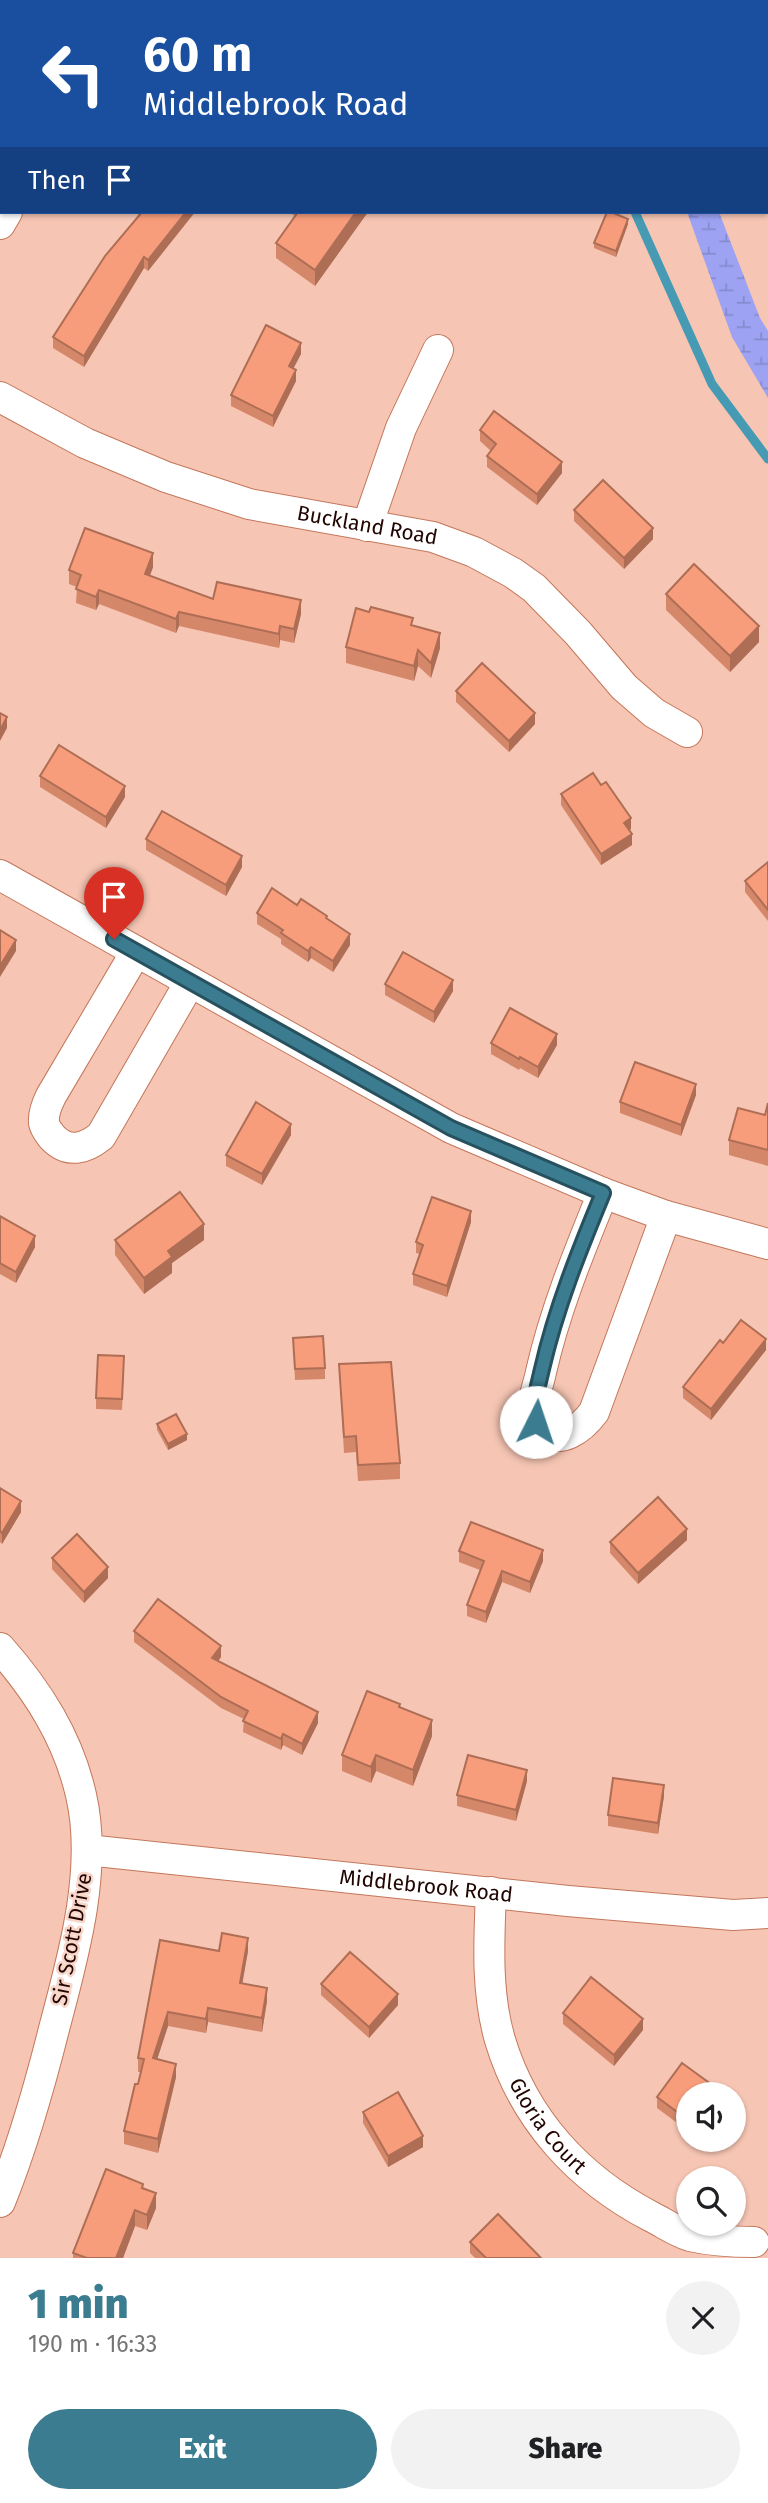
<!DOCTYPE html>
<meta charset="utf-8">
<style>
:root{--surface:#fff;--page:#f2f2f2;--text:#202124;--muted:#757577;--accent:#3c7c90}
body{margin:0;font-family:"Fira Sans",sans-serif;background:var(--page);color:var(--text);height:100vh;display:flex;flex-direction:column;font-size:26px;white-space:nowrap}
*{box-sizing:border-box;margin:0}
p{font-size:23px;color:var(--muted)}
.icon{flex:none;width:38px;height:38px;fill:none;stroke:currentColor;stroke-width:2;stroke-linecap:round;stroke-linejoin:round}
.map{position:relative;height:2258px;overflow:hidden}
.details{display:flex;flex-direction:column;background:var(--surface);flex:1}
.details>*{flex:none}
.hud{position:absolute;left:0px;top:0px;width:768px;height:214px;box-shadow:0 2px 5px #0004;background:#1a4fa0;color:#fff;overflow:hidden}
.controls{position:absolute;left:676px;top:2082px;display:grid;gap:14px}
.controls a{display:grid;place-items:center;width:70px;height:70px;border-radius:50%;background:var(--surface);box-shadow:0 2px 5px #0004;font-size:35px}
.pin{position:absolute;display:grid;place-items:center;width:60px;height:60px;color:#fff;margin:-72px -30px;border-radius:50% 50% 50% 0;rotate:-45deg;box-shadow:0 0 7px #0007}
.pin .icon{rotate:45deg}
.me{position:absolute;width:77px;margin:-38px;rotate:4deg;stroke-linejoin:round;filter:drop-shadow(0 0 5px #0008)}
.turn{display:flex;align-items:center;gap:24px;height:147px;padding:0 28px;font-size:32px}
.turn .icon{width:91px;height:91px;stroke-width:2.5}
.turn b{display:block;font-size:49px;line-height:60px}
.then{display:flex;align-items:center;height:66px;padding:0 28px;background:#0003;gap:14px;font-size:26px}
.round{display:grid;place-items:center;flex:none;width:74px;height:74px;border-radius:37px;background:var(--page)}
.overview{display:flex;align-items:center;justify-content:space-between;height:119px;padding:0 28px}
h1{font-size:42px;font-weight:800;line-height:52px;color:var(--accent)}
.primary-button{display:flex;gap:14px;margin-top:auto;padding:14px 28px}
.primary-button a{flex:1;height:80px;border-radius:42px;background:var(--accent);color:#fff;font-size:28px;font-weight:800;line-height:80px;text-align:center}
.primary-button a+a{background:var(--page);color:var(--text)}
.map>svg:first-child{display:block}
.wetland{fill:url(#wetland-marsh)}
.lines{fill:none;stroke-linecap:round;stroke-linejoin:round}
.stream{stroke:#469ab4;stroke-width:9}
.street-casing{stroke:#c3775b;stroke-width:32}
.street{stroke:#fff;stroke-width:30}
.wall{fill:#d5876a}
.shaded-wall{fill:#ae6e56}
.building{fill:#f89d7b;stroke:#ae6e56;stroke-width:2}
.route-casing{stroke:#27515e;stroke-width:18}
.route{stroke:#3c7c90;stroke-width:12}
.labels{text-anchor:middle;dominant-baseline:central;stroke-width:5;stroke-linejoin:round;paint-order:stroke}
.street-label{font-size:21px;fill:#200500;stroke:#f8d6ca}
</style>
<div class="map">
<svg width="768" height="2258" viewBox="0 0 768 2258">
<defs>
<pattern id="wetland-marsh" width="20" height="14" patternUnits="userSpaceOnUse" patternTransform="scale(1.75)"><rect width="20" height="14" fill="#9da2f2"/><path d="M1 5h8M5 5V1M11 12h8M15 12V8" fill="none" stroke="#878ace"/></pattern>
</defs>
<rect width="100%" height="100%" fill="#f6c5b3"/>
<!-- wetland -->
<path class="wetland" d="M687 212H719L760 318 768 331V398L732 337Z"/>
<g class="lines">
<!-- stream -->
<g class="stream">
<path d="M530 0 531 2"/>
<path d="M635 212 712 384 768 459"/>
</g>
<!-- street casing -->
<g class="street-casing">
<g id="street">
<path d="M135 2 136 0"/>
<path d="M0 18 2 19"/>
<path d="M0 224 7 212"/>
<path id="s1" d="M0 397 85 443 166 477 249 504 433 537 474 552 513 573 534 588 578 633 624 687 654 713 687 732"/>
<path d="M367 526 401 428 438 350"/>
<path d="M0 875 451 1128 603 1193 666 1216 768 1244"/>
<path d="M136 952 51 1096C47 1104 43 1114 44 1123 45 1128 49 1133 52 1137 68 1154 85 1149 101 1136L190 982"/>
<path d="M603 1193C579 1252 555 1310 541 1372 539 1383 533 1397 533 1409 533 1416 536 1423 541 1428 559 1447 582 1428 594 1412L666 1216"/>
<path d="M0 1648C38 1691 68 1738 81 1795 98 1868 74 1954 55 2025 40 2085 23 2145 0 2202"/>
<path id="s2" d="M87 1850 568 1901 733 1915 768 1913"/>
<path id="s3" d="M491 1892C489 1941 486 1992 500 2040 524 2120 579 2179 652 2217 664 2223 677 2232 690 2236 712 2241 732 2242 754 2242"/>
</g>
</g>
<!-- street -->
<use href="#street" class="street"/>
</g>
<!-- wall -->
<g class="wall">
<path d="M135 212H195L148 271 144 268 84 367 53 348V337L139 215Z"/>
<path d="M292 212H368L315 286 276 258V243L295 216 292 214Z"/>
<path d="M628 224 616 257 594 248V243Z"/>
<path d="M301 354 293 368 296 381 273 427 231 406V395Z"/>
<path d="M480 430 562 473 537 505 487 467V456L491 451 480 441Z"/>
<path d="M574 510 653 539 624 569 574 521Z"/>
<path d="M153 567 150 576 213 599 301 614 294 643 280 640 279 648 179 626 176 633 99 604 96 610 76 603 77 587 69 584V570Z"/>
<path d="M666 594 759 642 730 672 666 610Z"/>
<path d="M413 625 440 648 431 678 418 666 414 681 346 663V647Z"/>
<path d="M456 691 535 724 509 752 456 702Z"/>
<path d="M40 776 125 797 106 828 40 787Z"/>
<path d="M561 794 631 829 629 830 632 845 601 865 561 805Z"/>
<path d="M146 839 242 867 226 896 146 850Z"/>
<path d="M768 862V921L745 892V881Z"/>
<path d="M297 905 327 919 350 945 333 972 311 958 308 962 281 944V939L257 924V913Z"/>
<path d="M385 984 453 991 434 1023 385 995Z"/>
<path d="M491 1043 557 1045 538 1078 520 1068 519 1070 491 1054Z"/>
<path d="M696 1095 681 1136 620 1113V1102Z"/>
<path d="M768 1103V1166L729 1155V1140L765 1115Z"/>
<path d="M291 1135 262 1185 226 1166V1155Z"/>
<path d="M0 1216 35 1247 16 1283 0 1274Z"/>
<path d="M471 1222 447 1297 413 1285V1274L420 1254 416 1253V1242Z"/>
<path d="M115 1240H204L172 1263V1273L144 1294 115 1255Z"/>
<path d="M293 1338 325 1368V1379L295 1380Z"/>
<path d="M723 1343 766 1350 711 1420 683 1398V1387Z"/>
<path d="M339 1364 400 1463V1479L358 1481 356 1452 344 1453Z"/>
<path d="M124 1367 122 1410 96 1409V1398Z"/>
<path d="M157 1424 187 1440 168 1450 157 1430Z"/>
<path d="M0 1488 21 1512 2 1544 0 1542Z"/>
<path d="M687 1540 638 1584 610 1553V1542Z"/>
<path d="M459 1551 543 1561 530 1593 502 1582 486 1623 467 1616V1605L480 1570 459 1562Z"/>
<path d="M52 1558 108 1578 84 1603 52 1569Z"/>
<path d="M134 1631 221 1657 218 1661 318 1723 302 1755 283 1745 281 1750 243 1732 244 1719 221 1708 134 1642Z"/>
<path d="M400 1707 432 1736 413 1786 376 1771 371 1783 342 1771V1755Z"/>
<path d="M527 1781 516 1821 457 1806V1795Z"/>
<path d="M664 1796 658 1834 608 1826V1815Z"/>
<path d="M160 1940 219 1951H248L242 1983 267 2001 262 2032 208 2022 206 2033 168 2026 157 2059 176 2077 158 2153 124 2144V2131L141 2072H138V2058Z"/>
<path d="M321 1984 398 2005 369 2038 321 1995Z"/>
<path d="M563 2013 643 2030 614 2066 563 2024Z"/>
<path d="M688 2095V2131L657 2108V2097Z"/>
<path d="M363 2112 423 2147 388 2167 363 2123Z"/>
<path d="M700 2140H713L708 2146Z"/>
<path d="M143 2188 156 2208 147 2230 135 2226 123 2258H73V2253Z"/>
<path d="M470 2242 541 2258H475L470 2253Z"/>
</g>
<!-- shaded-wall -->
<g class="shaded-wall">
<path d="M767 117H768V132L767 133Z"/>
<path d="M186 212H195L148 271V260Z"/>
<path d="M356 212H368L315 286V270Z"/>
<path d="M628 219V224L616 257V251Z"/>
<path d="M144 257V268L84 367V356Z"/>
<path d="M301 343V354L289 377V366Z"/>
<path d="M296 370V381L273 427V416Z"/>
<path d="M562 462V473L537 505V494Z"/>
<path d="M653 528V539L624 569V558Z"/>
<path d="M153 553V567L145 588V574Z"/>
<path d="M99 590V604L96 610V597Z"/>
<path d="M301 600V614L294 643V629Z"/>
<path d="M179 612V626L176 633V619Z"/>
<path d="M280 626V640L279 648V634Z"/>
<path d="M759 626V642L730 672V656Z"/>
<path d="M440 633V648L431 678V663Z"/>
<path d="M418 650V666L414 681V666Z"/>
<path d="M535 713V724L509 752V741Z"/>
<path d="M7 717V728L0 741V730Z"/>
<path d="M125 786V797L106 828V817Z"/>
<path d="M631 818V829L624 834V823Z"/>
<path d="M632 834V845L601 865V854Z"/>
<path d="M242 856V867L226 896V885Z"/>
<path d="M350 934V945L333 972V961Z"/>
<path d="M16 940V951L0 977V966Z"/>
<path d="M311 947V958L308 962V951Z"/>
<path d="M453 980V991L434 1023V1012Z"/>
<path d="M557 1034V1045L538 1078V1067Z"/>
<path d="M696 1084V1095L681 1136V1125Z"/>
<path d="M291 1124V1135L262 1185V1174Z"/>
<path d="M471 1211V1222L447 1297V1286Z"/>
<path d="M204 1224V1240L172 1263V1273L144 1294V1278L168 1251Z"/>
<path d="M35 1236V1247L16 1283V1272Z"/>
<path d="M766 1339V1350L711 1420V1409Z"/>
<path d="M187 1434V1440L168 1450V1444Z"/>
<path d="M21 1501V1512L2 1544V1533Z"/>
<path d="M687 1529V1540L638 1584V1573Z"/>
<path d="M543 1550V1561L530 1593V1582Z"/>
<path d="M108 1567V1578L84 1603V1592Z"/>
<path d="M502 1571V1582L486 1623V1612Z"/>
<path d="M221 1646V1657L212 1669V1658Z"/>
<path d="M318 1712V1723L302 1755V1744Z"/>
<path d="M432 1720V1736L413 1786V1770Z"/>
<path d="M283 1734V1745L281 1750V1739Z"/>
<path d="M376 1755V1771L371 1783V1767Z"/>
<path d="M527 1770V1781L516 1821V1810Z"/>
<path d="M664 1785V1796L658 1834V1823Z"/>
<path d="M248 1938V1951L240 1997V1983Z"/>
<path d="M267 1988V2001L262 2032V2018Z"/>
<path d="M398 1994V2005L369 2038V2027Z"/>
<path d="M208 2008V2022L206 2033V2019Z"/>
<path d="M168 2012V2026L153 2072V2058Z"/>
<path d="M643 2019V2030L614 2066V2055Z"/>
<path d="M176 2064V2077L158 2153V2139Z"/>
<path d="M423 2136V2147L388 2167V2156Z"/>
<path d="M156 2193V2208L147 2230V2215Z"/>
<path d="M135 2210V2226L123 2258H116Z"/>
</g>
<!-- building -->
<g class="building">
<path d="M264 0H318L316 2H263Z"/>
<path d="M768 36V117H767L766 37Z"/>
<path d="M142 212H186L148 260 144 257 84 356 53 337 105 256Z"/>
<path d="M298 212H356L315 270 276 243Z"/>
<path d="M607 212H611L628 219 616 251 594 243Z"/>
<path d="M266 325 301 343 289 366 296 370 273 416 231 395Z"/>
<path d="M494 411 562 462 537 494 487 456 496 444 480 430Z"/>
<path d="M603 480 653 528 624 558 574 510Z"/>
<path d="M85 528 153 553 145 574 213 599 217 582 301 600 294 629 280 626 279 634 179 612 176 619 99 590 96 597 76 589 81 575 69 570Z"/>
<path d="M694 564 759 626 730 656 666 594Z"/>
<path d="M371 607 413 618 411 625 440 633 431 663 418 650 414 666 346 647 356 608 369 612Z"/>
<path d="M482 663 535 713 509 741 456 691Z"/>
<path d="M0 713 7 717 0 730Z"/>
<path d="M59 745 125 786 106 817 40 776Z"/>
<path d="M593 773 601 785 606 782 631 818 624 823 632 834 601 854 561 794Z"/>
<path d="M162 811 242 856 226 885 146 839Z"/>
<path d="M768 862V910L745 881Z"/>
<path d="M272 888 297 905 301 899 327 916 326 918 350 934 333 961 311 947 308 951 281 933 283 930 257 913Z"/>
<path d="M0 930 16 940 0 966Z"/>
<path d="M403 952 453 980 434 1012 385 984Z"/>
<path d="M510 1008 557 1034 538 1067 520 1057 519 1059 491 1043Z"/>
<path d="M635 1062 696 1084 681 1125 620 1102Z"/>
<path d="M256 1102 291 1124 262 1174 226 1155Z"/>
<path d="M768 1103V1150L729 1140 738 1108 765 1115Z"/>
<path d="M180 1192 204 1224 168 1251 172 1257 144 1278 115 1240Z"/>
<path d="M432 1197 471 1211 447 1286 413 1274 423 1245 416 1242Z"/>
<path d="M0 1216 35 1236 16 1272 0 1263Z"/>
<path d="M741 1320 766 1339 711 1409 683 1387 720 1340 723 1343Z"/>
<path d="M323 1336 325 1368 295 1369 293 1338Z"/>
<path d="M98 1355 124 1356 122 1399 96 1398Z"/>
<path d="M391 1362 400 1463 358 1465 356 1436 344 1437 339 1364Z"/>
<path d="M176 1414 187 1434 168 1444 157 1424Z"/>
<path d="M0 1488 21 1501 2 1533 0 1531Z"/>
<path d="M658 1497 687 1529 638 1573 610 1542Z"/>
<path d="M471 1522 543 1550 530 1582 502 1571 486 1612 467 1605 484 1561 459 1551Z"/>
<path d="M77 1534 108 1567 84 1592 52 1558Z"/>
<path d="M158 1599 221 1646 212 1658 318 1712 302 1744 283 1734 281 1739 243 1721 248 1711 221 1697 134 1631Z"/>
<path d="M367 1691 400 1704 399 1707 432 1720 413 1770 376 1755 371 1767 342 1755Z"/>
<path d="M468 1755 527 1770 516 1810 457 1795Z"/>
<path d="M613 1778 664 1785 658 1823 608 1815Z"/>
<path d="M222 1933 248 1938 240 1983 267 1988 262 2018 208 2008 206 2019 168 2012 153 2058 176 2064 158 2139 124 2131 135 2084H138L144 2059 138 2058 160 1940 219 1951Z"/>
<path d="M350 1952 398 1994 369 2027 321 1984Z"/>
<path d="M591 1977 643 2019 614 2055 563 2013Z"/>
<path d="M682 2063 726 2095H688V2120L657 2097Z"/>
<path d="M398 2092 423 2136 388 2156 363 2112Z"/>
<path d="M106 2169 143 2184 142 2188 156 2193 147 2215 135 2210 116 2258H87L73 2253Z"/>
<path d="M498 2214 541 2258H486L470 2242Z"/>
</g>
<g class="lines">
<!-- route casing -->
<g class="route-casing">
<path id="route" d="M114 939 451 1128 603 1193C579 1251 556 1308 542 1369 538 1387 532 1404 536 1422"/>
</g>
<!-- route -->
<use href="#route" class="route"/>
</g>
<g class="labels">
<!-- street labels -->
<g class="street-label">
<text stroke="none"><textPath href="#s1" startOffset="392">Buckland Road</textPath></text>
<text stroke="none"><textPath href="#s2" startOffset="341">Middlebrook Road</textPath></text>
<text transform="translate(72 1939) rotate(-79)">Sir Scott Drive</text>
<text stroke="none"><textPath href="#s3" startOffset="248">Gloria Court</textPath></text>
</g>
</g>
</svg>
<div class="controls">
<a><svg class="icon" aria-label="sound" viewBox="0 0 24 24"><path d="M4 9h4l5-4v14l-5-4H4zM17 9q2 3 0 6"/></svg></a>
<a><svg class="icon" aria-label="search" viewBox="0 0 24 24"><circle cx="10" cy="10" r="6"/><path d="M15 15l6 6"/></svg></a>
</div>
<div class="pin" style="left:114px;top:939px;background:#d93025"><svg class="icon" aria-label="arrive" viewBox="0 0 24 24"><path d="M6 21V4h12l-3 4 3 4H6"/></svg></div>
<svg class="me" style="left:536px;top:1422px" viewBox="-20 -20 40 40"><circle r="19" fill="#fff"/><path d="M0-13L10 11 0 6-10 11z" fill="#3c7c90"/></svg>
<div class="hud">
<div class="turn"><svg class="icon" aria-label="left" viewBox="0 0 24 24"><path d="M17 20v-9H6M10 6l-5 5 5 5"/></svg><div><b>60 m</b>Middlebrook Road</div></div>
<div class="then">Then<svg class="icon" aria-label="arrive" viewBox="0 0 24 24"><path d="M6 21V4h12l-3 4 3 4H6"/></svg></div>
</div>
</div>
<section class="details">
<div class="overview"><div><h1>1 min</h1><p>190 m · 16:33</p></div><a class="round"><svg class="icon" aria-label="close" viewBox="0 0 24 24"><path d="M6 6l12 12M18 6L6 18"/></svg></a></div>
<div class="primary-button"><a>Exit</a><a>Share</a></div>
</section>
